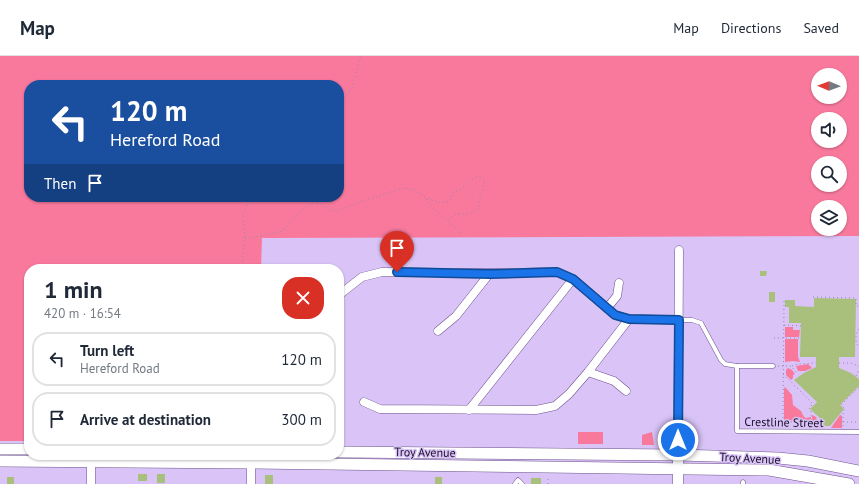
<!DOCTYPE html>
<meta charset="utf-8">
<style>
:root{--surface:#fff;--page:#f2f2f3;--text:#1f2937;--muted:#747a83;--line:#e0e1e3}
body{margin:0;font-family:"PT Sans",sans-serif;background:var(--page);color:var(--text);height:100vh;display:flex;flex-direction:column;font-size:15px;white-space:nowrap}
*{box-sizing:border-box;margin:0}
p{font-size:13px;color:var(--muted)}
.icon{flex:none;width:22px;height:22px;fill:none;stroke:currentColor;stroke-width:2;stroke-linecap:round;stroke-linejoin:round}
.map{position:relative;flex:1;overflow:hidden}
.sheet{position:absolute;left:24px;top:208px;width:320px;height:196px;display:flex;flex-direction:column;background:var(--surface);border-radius:16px;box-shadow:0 1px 3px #0004}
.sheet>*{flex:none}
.top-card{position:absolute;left:24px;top:24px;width:320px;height:122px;border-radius:16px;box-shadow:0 1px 3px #0004;background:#1a4fa0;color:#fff;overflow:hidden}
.needle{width:26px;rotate:271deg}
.buttons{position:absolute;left:811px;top:12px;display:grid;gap:8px}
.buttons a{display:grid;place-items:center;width:36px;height:36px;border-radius:50%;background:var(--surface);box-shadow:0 1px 3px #0004;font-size:20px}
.pin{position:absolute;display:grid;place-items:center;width:34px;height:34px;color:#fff;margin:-41px -17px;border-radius:50% 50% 50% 0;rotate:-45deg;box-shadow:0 0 4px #0007}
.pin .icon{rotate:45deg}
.me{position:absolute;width:44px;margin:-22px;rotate:0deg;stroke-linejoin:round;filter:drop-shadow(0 0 3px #0008)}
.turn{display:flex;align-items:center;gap:14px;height:84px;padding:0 20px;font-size:18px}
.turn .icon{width:52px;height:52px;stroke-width:2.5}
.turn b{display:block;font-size:28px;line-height:34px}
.then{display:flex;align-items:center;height:38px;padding:0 20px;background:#0003;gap:8px;font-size:15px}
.round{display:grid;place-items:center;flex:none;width:42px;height:42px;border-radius:16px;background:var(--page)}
.headline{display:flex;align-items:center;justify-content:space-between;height:68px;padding:0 20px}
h1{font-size:24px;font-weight:800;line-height:30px}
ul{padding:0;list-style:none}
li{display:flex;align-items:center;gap:12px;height:54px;margin:0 8px 6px;padding:0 12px;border:2px solid var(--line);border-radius:16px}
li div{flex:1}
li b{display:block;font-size:15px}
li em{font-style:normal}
header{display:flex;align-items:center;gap:24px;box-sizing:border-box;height:56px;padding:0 20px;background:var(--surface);border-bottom:1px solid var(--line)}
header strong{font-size:19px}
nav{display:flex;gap:22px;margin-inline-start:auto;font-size:14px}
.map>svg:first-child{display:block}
.green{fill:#f9799d;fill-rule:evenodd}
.building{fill:#a8c07c}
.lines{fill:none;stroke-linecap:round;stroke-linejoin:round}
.service-casing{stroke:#6d538d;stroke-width:5}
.minor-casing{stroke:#6d538d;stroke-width:9}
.tertiary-casing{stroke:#6d538d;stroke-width:11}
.secondary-casing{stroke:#6d538d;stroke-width:12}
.path{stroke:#9885af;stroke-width:1;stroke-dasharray:1 3;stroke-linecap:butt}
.service{stroke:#fff;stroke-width:4}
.minor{stroke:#fff;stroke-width:8}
.tertiary{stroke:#fff;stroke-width:10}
.secondary{stroke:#fff;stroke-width:11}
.route-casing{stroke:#114b97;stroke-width:10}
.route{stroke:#1a73e8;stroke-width:7}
.labels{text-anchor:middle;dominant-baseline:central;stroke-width:3;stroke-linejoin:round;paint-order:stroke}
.street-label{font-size:12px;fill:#1b0f27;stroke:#d9c3f7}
</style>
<header>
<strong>Map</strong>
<nav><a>Map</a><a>Directions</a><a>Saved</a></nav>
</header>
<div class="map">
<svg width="859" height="428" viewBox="0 0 859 428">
<rect width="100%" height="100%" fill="#d9c3f7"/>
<!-- green -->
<g class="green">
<path d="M0 0H859V180L262 182 261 213H29V385H0ZM818 19H840V41H818ZM29 29H339V141H29ZM818 63H840V85H818ZM818 107H840V129H818ZM818 151H840V173H818Z"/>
<path d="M785 271H793V274H800L799 281H785Z"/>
<path d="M785 283H798V301L800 306 793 305 785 306Z"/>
<path d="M808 308 812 312 805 315H798L796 310Z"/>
<path d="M788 312 792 314 795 318 793 319V322L791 324 786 319V314Z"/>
<path d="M785 331 792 339 793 349 801 355 804 361 806 362 811 361V365L784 364V333Z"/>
<path d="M812 359 816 361C817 366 822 367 823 372H812Z"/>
<path d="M840 359 842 360V372H831Z"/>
<rect x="578" y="376" width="25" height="12"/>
<path d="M652 376 654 389H642V379Z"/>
</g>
<!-- building -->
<g class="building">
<path d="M760 215H767L766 220H760Z"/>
<rect x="769" y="236" width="6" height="10"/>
<path d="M814 242 856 243 855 301H839V312L851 317 859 323V330L840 349 844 353 830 370H825L819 364 820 362 810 353 817 346 794 324 804 317 816 311V301H800L801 267H789V251H785V244H795V250L814 251Z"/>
<rect x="138" y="418" width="9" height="7"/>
<rect x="157" y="418" width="8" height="9"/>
<rect x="265" y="419" width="8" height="9"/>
<rect x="7" y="421" width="7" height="7"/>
<rect x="435" y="421" width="7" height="7"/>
<rect x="531" y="422" width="10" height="6"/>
</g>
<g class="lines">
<!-- service casing -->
<g class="service-casing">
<g id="service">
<path d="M679 264H692L701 267 721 304 725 308 737 310V375L859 376"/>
<path d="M737 310H773"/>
<path d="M515 428 518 424 522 428"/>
<path d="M743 428V426"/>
</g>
</g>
<!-- minor casing -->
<g class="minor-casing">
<g id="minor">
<path d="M339 239 362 221 382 216 490 217 557 216 573 223 615 259 629 263 679 264"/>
<path d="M607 252 617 240 619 227"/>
<path d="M438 275 456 260 490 217"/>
<path d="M588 316 614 325 626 335"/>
<path d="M364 346 380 353 536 354 555 350 569 338 588 316 629 263"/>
<path d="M469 354 573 223"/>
<path d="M91 399V428"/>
<path d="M678 399 679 194"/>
<path d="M251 428V399"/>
</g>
</g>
<!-- tertiary casing -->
<g class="tertiary-casing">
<path id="tertiary" d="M678 428V399"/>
</g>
<!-- secondary casing -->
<g class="secondary-casing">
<g id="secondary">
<path d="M0 393H29"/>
<path d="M339 396 678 399 778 402 808 405 859 415"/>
<path d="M0 405 251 407 769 414 849 428"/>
</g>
</g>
<!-- path -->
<g class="path">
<path d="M339 53 352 31 361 0"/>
<path d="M426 143 429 148 462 178"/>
<path d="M245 183 283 175 307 149C318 144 323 149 332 155L341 154 359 146 404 132 415 134 426 142 442 147 450 145 452 137C463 133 464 130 473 123 475 121 479 120 481 121 489 124 481 136 480 141 479 145 479 150 478 154L469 158H457L452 160 447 165"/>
<path d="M241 213 245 183 243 159 250 141"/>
<path d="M813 241 856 242V250H859"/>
<path d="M784 245 783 364 784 366H811L812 371"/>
<path d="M784 269 801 270"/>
<path d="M859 273C855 278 855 287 859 291"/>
<path d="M774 282H801"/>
<path d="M839 307H850L859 310"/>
<path d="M778 310H791L797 317"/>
<path d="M792 310 798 308 816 307"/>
<path d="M783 318 813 348 809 352 811 355V366"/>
<path d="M856 320 859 314"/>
<path d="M843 366V355L845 353 841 349 859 331"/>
<path d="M843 370V366H859"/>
<path d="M548 428V422"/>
</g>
<!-- service -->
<use href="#service" class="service"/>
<!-- minor -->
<use href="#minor" class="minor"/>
<!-- tertiary -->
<use href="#tertiary" class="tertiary"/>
<!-- secondary -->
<use href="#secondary" class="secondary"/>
</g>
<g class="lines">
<!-- route casing -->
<g class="route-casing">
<path id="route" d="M397 216 490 218 557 216 573 223 615 259 629 263 679 264 678 384"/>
</g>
<!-- route -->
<use href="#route" class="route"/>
</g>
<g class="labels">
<!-- street labels -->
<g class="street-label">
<text transform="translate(784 366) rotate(1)">Crestline Street</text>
<text transform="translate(425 396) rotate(1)">Troy Avenue</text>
<text transform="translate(750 402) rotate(3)">Troy Avenue</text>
</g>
</g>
</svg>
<div class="buttons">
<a><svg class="needle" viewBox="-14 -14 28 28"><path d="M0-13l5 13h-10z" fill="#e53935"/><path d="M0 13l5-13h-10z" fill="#747a83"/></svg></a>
<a><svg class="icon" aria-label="sound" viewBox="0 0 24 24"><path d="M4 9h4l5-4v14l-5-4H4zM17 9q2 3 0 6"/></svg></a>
<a><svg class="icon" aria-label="search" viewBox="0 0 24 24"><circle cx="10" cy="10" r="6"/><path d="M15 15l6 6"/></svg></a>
<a><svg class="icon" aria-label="layers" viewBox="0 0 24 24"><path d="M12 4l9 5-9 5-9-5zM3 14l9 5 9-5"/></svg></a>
</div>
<div class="pin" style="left:397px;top:216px;background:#d93025"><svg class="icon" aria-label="arrive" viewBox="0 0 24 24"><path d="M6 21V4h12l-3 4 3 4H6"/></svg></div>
<svg class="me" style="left:678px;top:384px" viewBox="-20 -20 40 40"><circle r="17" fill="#1a73e8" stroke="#fff" stroke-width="3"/><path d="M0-11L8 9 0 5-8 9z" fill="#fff"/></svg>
<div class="top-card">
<div class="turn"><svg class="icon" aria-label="left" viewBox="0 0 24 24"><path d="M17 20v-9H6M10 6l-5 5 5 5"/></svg><div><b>120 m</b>Hereford Road</div></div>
<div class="then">Then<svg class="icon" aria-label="arrive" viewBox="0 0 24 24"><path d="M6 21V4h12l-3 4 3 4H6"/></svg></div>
</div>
<section class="sheet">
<div class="headline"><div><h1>1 min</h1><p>420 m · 16:54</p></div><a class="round" style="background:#d93025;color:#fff"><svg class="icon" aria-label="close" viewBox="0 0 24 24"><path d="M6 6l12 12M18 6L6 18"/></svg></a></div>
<ul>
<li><svg class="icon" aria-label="left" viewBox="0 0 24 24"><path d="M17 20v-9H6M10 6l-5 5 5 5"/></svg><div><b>Turn left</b><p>Hereford Road</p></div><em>120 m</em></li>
<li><svg class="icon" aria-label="arrive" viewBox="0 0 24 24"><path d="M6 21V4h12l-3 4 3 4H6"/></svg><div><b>Arrive at destination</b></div><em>300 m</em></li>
</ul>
</section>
</div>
